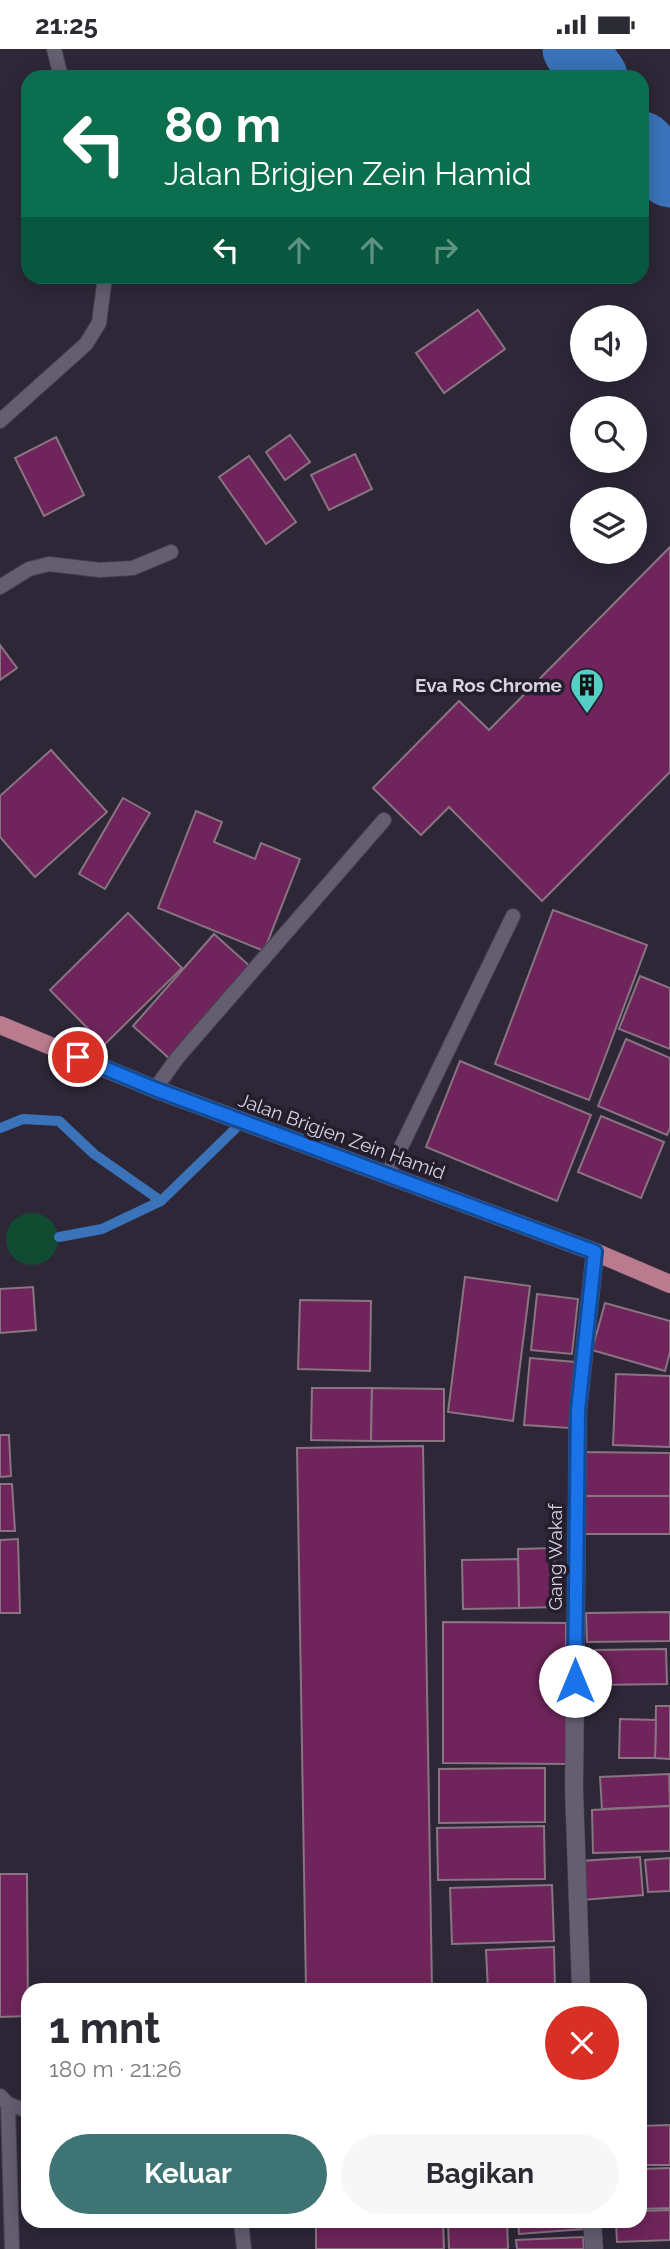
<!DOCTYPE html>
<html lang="id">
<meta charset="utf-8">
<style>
:root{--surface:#fff;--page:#f7f7f7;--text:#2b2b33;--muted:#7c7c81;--accent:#3e7474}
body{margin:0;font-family:Raleway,sans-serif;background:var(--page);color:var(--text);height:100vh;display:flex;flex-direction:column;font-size:26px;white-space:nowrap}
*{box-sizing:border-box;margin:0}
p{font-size:23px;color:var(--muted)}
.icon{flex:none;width:38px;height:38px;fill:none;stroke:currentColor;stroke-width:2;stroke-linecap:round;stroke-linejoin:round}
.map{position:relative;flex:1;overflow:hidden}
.details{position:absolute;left:21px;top:1934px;width:626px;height:245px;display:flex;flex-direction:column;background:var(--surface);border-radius:21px;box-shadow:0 4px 18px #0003}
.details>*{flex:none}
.banner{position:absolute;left:21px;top:21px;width:628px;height:214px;border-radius:21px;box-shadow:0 4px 18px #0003;background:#0b6e4f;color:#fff;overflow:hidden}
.buttons{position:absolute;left:570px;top:256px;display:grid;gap:14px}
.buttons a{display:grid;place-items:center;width:77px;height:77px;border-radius:50%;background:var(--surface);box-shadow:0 4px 18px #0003;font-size:35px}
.pin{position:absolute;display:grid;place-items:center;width:60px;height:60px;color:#fff;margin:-30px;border:4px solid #fff;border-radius:50%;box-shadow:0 2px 7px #0007}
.me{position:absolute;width:77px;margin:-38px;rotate:0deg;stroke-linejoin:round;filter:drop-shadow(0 0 5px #0008)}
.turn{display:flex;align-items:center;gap:24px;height:147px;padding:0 28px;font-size:32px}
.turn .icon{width:91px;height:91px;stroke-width:2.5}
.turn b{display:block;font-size:49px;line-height:60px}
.lanes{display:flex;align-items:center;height:66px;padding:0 28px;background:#0003;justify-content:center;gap:35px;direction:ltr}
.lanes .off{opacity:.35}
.round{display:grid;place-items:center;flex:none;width:74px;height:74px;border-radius:37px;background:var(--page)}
.head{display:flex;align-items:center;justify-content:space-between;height:119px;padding:0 28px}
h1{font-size:42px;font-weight:700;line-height:52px}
.button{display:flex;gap:14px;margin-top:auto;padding:14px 28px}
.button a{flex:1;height:80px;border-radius:42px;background:var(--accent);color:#fff;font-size:28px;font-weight:700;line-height:80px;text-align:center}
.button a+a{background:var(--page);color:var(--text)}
.status{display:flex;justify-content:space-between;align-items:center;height:49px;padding:0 35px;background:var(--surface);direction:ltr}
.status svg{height:19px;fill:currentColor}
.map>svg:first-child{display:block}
.green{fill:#114b32}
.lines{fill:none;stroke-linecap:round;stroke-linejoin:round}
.stream{stroke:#3a73b9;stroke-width:10}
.river{stroke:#3a73b9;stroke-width:65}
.building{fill:#6f255b;stroke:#897481;stroke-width:2}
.service-casing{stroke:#474251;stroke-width:16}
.minor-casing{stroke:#474251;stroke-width:19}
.primary-casing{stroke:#474251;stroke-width:19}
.service{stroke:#645e71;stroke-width:14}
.minor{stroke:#645e71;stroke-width:18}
.primary{stroke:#bb7b8e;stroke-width:18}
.route-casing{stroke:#114b97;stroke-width:18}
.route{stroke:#1a73e8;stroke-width:12}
.labels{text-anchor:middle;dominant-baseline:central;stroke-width:7;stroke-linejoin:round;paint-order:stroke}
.poi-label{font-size:19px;font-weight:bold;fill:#d7d4df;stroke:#231d2d;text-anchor:end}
.street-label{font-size:19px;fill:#d7d4df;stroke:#231d2d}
</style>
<div class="status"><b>21:25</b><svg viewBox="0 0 49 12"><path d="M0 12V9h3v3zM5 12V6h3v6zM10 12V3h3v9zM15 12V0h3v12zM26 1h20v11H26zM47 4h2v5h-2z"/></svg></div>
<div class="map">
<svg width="670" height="2200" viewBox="0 0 670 2200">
<rect width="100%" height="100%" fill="#2d2738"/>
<!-- green -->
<circle class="green" cx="32" cy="1190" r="26"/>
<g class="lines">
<!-- stream -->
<g class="stream">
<path d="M0 1079 23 1070 59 1072 94 1105 161 1152"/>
<path d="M59 1188 102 1180 161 1152 235 1080"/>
</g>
<!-- river -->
<g class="river">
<path d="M575 0 595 28"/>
<path d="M642 95 670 126"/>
</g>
</g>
<!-- building -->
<g class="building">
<path d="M478 261 505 300 444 344 416 304Z"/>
<path d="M290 386 310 413 285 431 266 403Z"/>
<path d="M56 388 84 446 44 467 15 409Z"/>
<path d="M355 405 372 440 329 461 311 426Z"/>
<path d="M249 407 296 473 266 495 219 428Z"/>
<path d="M670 498V723L542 852 449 758 421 786 373 739 459 652 489 681Z"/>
<path d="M0 596 17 619 0 631Z"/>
<path d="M51 701 107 763 35 828 0 788V747Z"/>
<path d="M123 749 150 764 105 840 79 825Z"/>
<path d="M196 762 222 773 214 793 255 810 261 794 300 810 264 902 158 859Z"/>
<path d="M553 861 647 896 589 1051 495 1015Z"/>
<path d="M128 864 182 919 104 996 50 941Z"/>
<path d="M214 885 252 919 171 1011 133 977Z"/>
<path d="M640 927 670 939V1000L619 980Z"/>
<path d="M626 990 670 1009V1079L667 1086 598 1057Z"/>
<path d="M460 1012 591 1066 557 1152 426 1098Z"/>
<path d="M601 1067 664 1093 641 1149 578 1123Z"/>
<path d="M465 1228 530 1237 513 1372 448 1363Z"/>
<path d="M33 1238 36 1281 0 1284V1240Z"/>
<path d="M537 1245 578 1250 572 1305 531 1301Z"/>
<path d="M300 1251 371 1252 370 1322 298 1320Z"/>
<path d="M605 1254 670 1272V1303L665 1322 592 1301Z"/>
<path d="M530 1309 575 1313 570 1379 524 1376Z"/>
<path d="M616 1325 670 1327V1398L613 1396Z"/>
<path d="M312 1339H372L371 1392 311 1391Z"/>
<path d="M372 1339 444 1340V1392H371Z"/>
<path d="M0 1386H9L11 1427 0 1428Z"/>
<path d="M423 1397 432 1941H306L297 1399Z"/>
<path d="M581 1403 670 1404V1447H581Z"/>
<path d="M0 1435H12L15 1482H0Z"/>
<rect x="581" y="1447" width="89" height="38"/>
<path d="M18 1490 20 1564H0V1491Z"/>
<path d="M554 1499 556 1558 519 1559 518 1500Z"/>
<path d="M518 1510 519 1559 463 1560 462 1511Z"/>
<path d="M670 1563V1592L587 1593 586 1564Z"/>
<path d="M443 1573 566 1574V1715L443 1714Z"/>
<path d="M666 1600 667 1635 595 1636V1601Z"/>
<path d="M656 1657H670V1710L655 1709Z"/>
<path d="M620 1670 656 1671 655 1709H619Z"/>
<path d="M545 1719V1773L439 1774V1720Z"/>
<path d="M669 1725 670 1757 602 1760 600 1728Z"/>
<path d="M670 1757V1802L593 1804 592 1761Z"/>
<path d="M544 1777 545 1830 438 1831 437 1779Z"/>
<path d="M640 1808 643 1846 582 1851 580 1812Z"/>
<path d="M670 1809V1842L648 1843 645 1811Z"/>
<path d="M0 1825H27L28 1967 0 1968Z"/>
<path d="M552 1836 554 1892 452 1895 450 1839Z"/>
<path d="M554 1898 555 1941H488L486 1901Z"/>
<path d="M670 2076V2116H640V2077Z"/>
<path d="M670 2119V2159L640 2160V2120Z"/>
<path d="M670 2161V2191L617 2193 616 2172H640V2162Z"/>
<path d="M316 2172H443L444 2200H316Z"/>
<path d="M448 2172H507L508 2200H449Z"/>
<path d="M518 2172H583L584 2180 519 2185Z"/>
<path d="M583 2188 584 2200H517L516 2191Z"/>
</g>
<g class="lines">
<!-- service casing -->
<g class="service-casing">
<g id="service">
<path d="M54 0 61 28"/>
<path d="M0 372 86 295 99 274 105 228"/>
<path d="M0 538 29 520 49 515 100 521 133 519 171 503"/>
<path d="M155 1040 178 1008 384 771"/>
<path d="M387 1127 513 867"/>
<path d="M0 2047 8 2055 12 2200"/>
<path d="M8 2055 28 2062"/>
<path d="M241 2172 244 2200"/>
</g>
</g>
<!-- minor casing -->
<g class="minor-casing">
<g id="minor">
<path d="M581 1941 574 1740 578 1361 595 1203"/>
<path d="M592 2172 594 2200"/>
</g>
</g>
<!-- primary casing -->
<g class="primary-casing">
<path id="primary" d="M0 976 155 1040 595 1203 670 1235"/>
</g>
<!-- service -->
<use href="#service" class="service"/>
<!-- minor -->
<use href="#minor" class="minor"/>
<!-- primary -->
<use href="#primary" class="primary"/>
</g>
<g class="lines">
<!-- route casing -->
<g class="route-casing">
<path id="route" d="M78 1008 155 1040 595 1203 578 1361 575 1632"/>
</g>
<!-- route -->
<use href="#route" class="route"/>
</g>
<!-- icons -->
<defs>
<g id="building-pin" transform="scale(1.75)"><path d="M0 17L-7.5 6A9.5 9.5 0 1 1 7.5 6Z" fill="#55cec4" stroke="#231d2d"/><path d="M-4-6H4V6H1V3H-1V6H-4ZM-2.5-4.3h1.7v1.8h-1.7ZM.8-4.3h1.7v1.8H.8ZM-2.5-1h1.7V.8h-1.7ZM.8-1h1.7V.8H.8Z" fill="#111"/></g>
</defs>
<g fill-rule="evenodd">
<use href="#building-pin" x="587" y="636"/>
</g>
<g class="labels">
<!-- poi labels -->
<g class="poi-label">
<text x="562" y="636">Eva Ros Chrome</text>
</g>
<!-- street labels -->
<g class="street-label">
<text transform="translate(342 1087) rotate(20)">Jalan Brigjen Zein Hamid</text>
<text transform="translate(555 1508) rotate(-90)">Gang Wakaf</text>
</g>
</g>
</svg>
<div class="buttons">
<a><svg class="icon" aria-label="sound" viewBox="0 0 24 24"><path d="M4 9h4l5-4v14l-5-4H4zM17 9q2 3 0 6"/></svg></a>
<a><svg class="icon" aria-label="search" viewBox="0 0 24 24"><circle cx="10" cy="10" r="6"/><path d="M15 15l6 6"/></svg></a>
<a><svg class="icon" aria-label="layers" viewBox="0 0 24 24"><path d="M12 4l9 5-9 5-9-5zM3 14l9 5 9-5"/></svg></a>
</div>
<div class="pin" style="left:78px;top:1008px;background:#d93025"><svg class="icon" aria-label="arrive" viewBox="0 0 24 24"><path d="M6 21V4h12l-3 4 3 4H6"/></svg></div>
<svg class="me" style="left:575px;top:1632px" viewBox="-20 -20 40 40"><circle r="19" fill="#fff"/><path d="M0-13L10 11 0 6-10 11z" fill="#1a73e8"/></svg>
<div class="banner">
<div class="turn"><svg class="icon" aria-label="left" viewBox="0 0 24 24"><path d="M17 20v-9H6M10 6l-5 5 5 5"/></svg><div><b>80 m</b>Jalan Brigjen Zein Hamid</div></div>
<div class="lanes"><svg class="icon" aria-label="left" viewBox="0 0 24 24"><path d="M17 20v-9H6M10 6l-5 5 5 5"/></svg><svg class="icon off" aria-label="ahead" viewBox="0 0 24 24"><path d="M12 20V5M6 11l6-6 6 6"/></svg><svg class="icon off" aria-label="ahead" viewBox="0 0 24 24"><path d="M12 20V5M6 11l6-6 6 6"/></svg><svg class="icon off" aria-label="right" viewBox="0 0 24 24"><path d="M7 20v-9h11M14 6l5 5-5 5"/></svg></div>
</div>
<section class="details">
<div class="head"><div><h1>1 mnt</h1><p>180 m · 21:26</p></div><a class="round" style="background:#d93025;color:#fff"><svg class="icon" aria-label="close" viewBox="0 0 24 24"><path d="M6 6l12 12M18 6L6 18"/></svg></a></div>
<div class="button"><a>Keluar</a><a>Bagikan</a></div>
</section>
</div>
